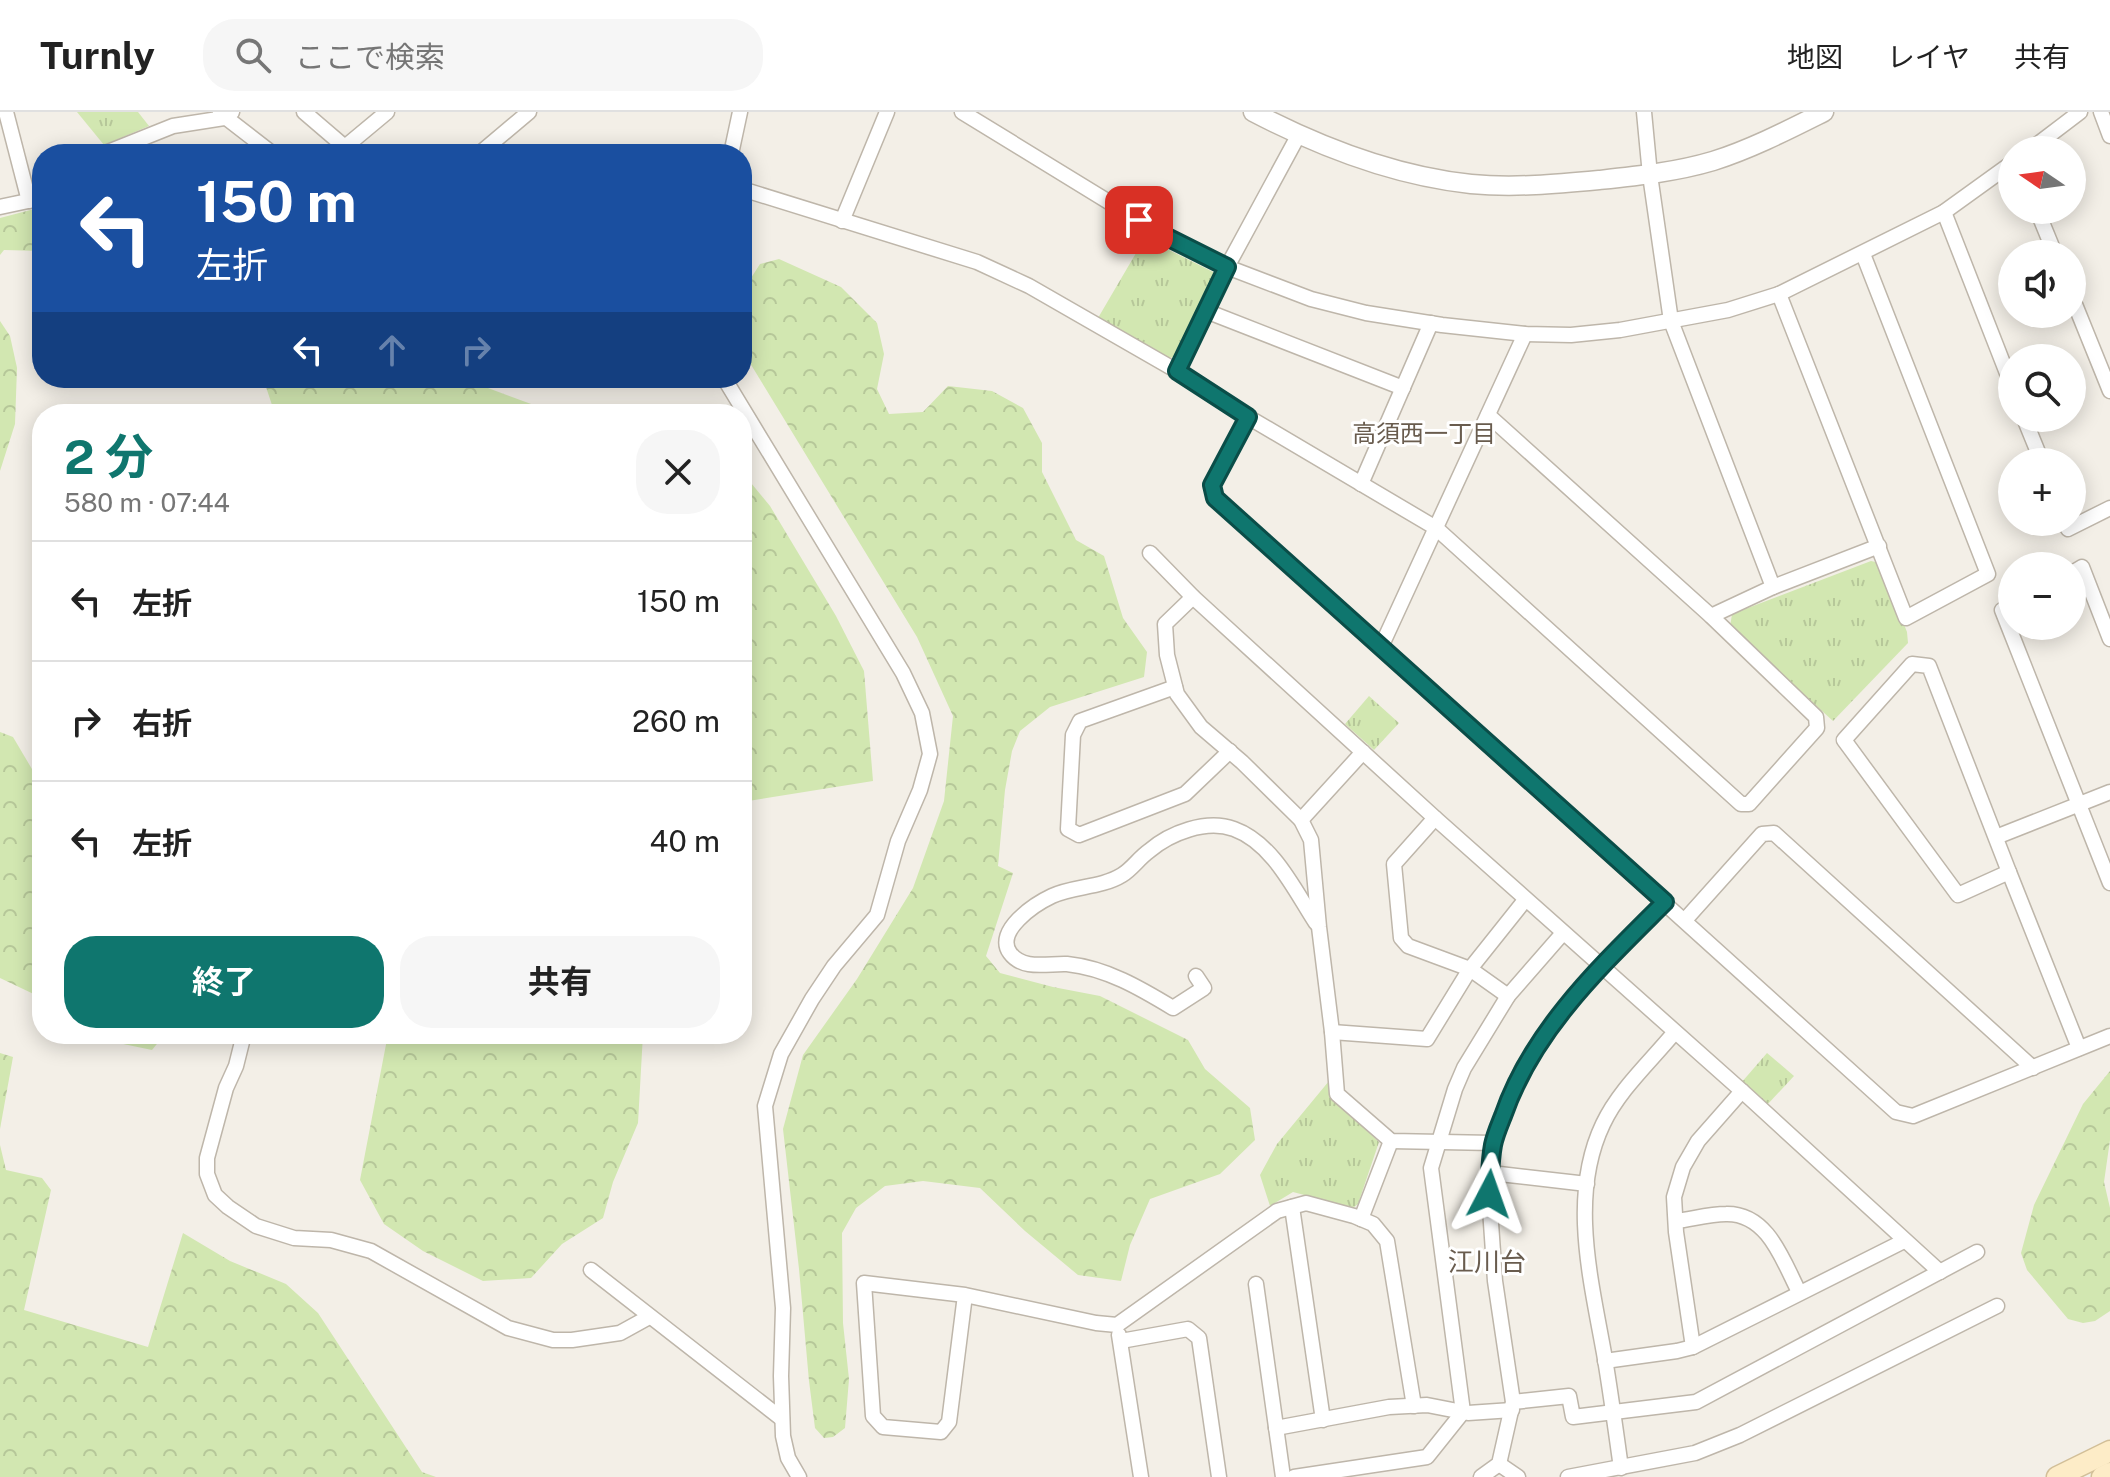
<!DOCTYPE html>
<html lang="ja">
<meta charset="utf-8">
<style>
:root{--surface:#fff;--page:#f6f6f6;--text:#222;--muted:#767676;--line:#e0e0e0;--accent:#0f766e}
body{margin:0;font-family:"Public Sans","Noto Sans JP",sans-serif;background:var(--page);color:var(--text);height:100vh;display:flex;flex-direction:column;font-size:30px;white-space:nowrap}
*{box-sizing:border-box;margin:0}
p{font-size:26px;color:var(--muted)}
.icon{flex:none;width:44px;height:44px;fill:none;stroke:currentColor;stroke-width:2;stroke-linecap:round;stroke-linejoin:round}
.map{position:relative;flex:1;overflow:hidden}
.panel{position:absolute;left:32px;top:292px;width:720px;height:640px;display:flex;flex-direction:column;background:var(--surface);border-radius:32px;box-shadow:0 4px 20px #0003}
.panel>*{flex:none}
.top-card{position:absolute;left:32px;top:32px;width:720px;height:244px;border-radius:32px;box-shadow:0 4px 20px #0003;background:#1a4fa0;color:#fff;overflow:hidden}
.needle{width:52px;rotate:283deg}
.buttons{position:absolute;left:1998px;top:24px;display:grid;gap:16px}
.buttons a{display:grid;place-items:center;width:88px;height:88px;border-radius:50%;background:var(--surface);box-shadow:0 4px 20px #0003;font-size:40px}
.pin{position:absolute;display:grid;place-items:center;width:68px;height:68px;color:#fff;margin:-34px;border-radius:16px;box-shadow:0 4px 12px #0006}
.me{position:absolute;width:88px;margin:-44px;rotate:4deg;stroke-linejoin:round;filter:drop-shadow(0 0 6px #0008)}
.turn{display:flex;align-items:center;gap:28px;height:168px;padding:0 32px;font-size:36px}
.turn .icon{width:104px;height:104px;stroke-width:2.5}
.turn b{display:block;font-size:56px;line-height:68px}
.lanes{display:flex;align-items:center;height:76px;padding:0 32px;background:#0003;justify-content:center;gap:40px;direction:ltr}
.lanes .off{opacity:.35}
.round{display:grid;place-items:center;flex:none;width:84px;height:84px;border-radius:32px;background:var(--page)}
.head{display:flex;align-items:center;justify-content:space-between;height:136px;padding:0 32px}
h1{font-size:48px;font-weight:700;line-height:60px;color:var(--accent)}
.button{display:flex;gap:16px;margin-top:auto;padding:16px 32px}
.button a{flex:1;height:92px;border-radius:32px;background:var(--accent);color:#fff;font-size:32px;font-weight:700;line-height:92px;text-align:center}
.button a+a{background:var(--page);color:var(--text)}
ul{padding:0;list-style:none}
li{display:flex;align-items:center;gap:24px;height:120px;padding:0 32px;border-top:2px solid var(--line)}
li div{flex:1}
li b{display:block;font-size:30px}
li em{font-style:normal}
header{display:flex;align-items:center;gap:48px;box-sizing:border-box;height:112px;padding:0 40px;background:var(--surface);border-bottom:2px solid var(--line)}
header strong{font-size:38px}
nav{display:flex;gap:44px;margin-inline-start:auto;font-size:28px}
.search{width:560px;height:72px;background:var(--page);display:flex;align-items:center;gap:20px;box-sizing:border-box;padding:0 28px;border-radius:32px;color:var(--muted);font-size:30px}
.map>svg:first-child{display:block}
.grass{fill:url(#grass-tufts)}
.forest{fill:url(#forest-crowns)}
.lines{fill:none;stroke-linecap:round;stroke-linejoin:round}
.minor-casing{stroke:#beb6aa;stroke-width:17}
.tertiary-casing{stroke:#beb6aa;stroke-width:21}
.secondary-casing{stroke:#d2bf98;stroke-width:23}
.minor{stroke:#fff;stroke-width:14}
.tertiary{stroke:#fff;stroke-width:18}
.secondary{stroke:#fdecc7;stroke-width:20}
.route-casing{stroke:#0a4d48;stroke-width:20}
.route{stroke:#0f766e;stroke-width:14}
.labels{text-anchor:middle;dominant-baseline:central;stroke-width:6;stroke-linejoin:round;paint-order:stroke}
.neighbourhood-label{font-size:24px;fill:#695c4e;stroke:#fff}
.quarter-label{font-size:26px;fill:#695c4e;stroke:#fff}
</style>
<header>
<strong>Turnly</strong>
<div class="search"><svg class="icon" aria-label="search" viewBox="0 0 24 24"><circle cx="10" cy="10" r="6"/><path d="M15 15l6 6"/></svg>ここで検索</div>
<nav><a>地図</a><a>レイヤ</a><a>共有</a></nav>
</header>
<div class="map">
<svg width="2110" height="1365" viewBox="0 0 2110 1365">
<defs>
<pattern id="grass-tufts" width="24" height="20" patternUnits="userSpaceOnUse" patternTransform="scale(2)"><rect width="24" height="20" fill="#d2e7b1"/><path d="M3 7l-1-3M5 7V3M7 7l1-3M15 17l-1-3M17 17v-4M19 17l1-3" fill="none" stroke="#b6c799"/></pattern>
<pattern id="forest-crowns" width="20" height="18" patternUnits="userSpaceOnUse" patternTransform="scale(2)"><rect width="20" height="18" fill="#d2e7b1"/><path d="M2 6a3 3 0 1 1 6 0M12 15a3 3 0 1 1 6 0" fill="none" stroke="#b6c799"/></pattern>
</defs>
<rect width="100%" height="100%" fill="#f3efe7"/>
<!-- grass -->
<g class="grass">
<path d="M77 0H138L149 14 104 33Z"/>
<path d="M1146 124 1167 137 1213 160 1215 166 1174 245 1164 247 1098 206Z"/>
<path d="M1871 449 1880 451 1907 520 1908 531 1833 609 1730 515 1732 502Z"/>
<path d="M1369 584 1399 611 1374 638 1345 612Z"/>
<path d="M1767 941 1794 964 1766 994 1741 971Z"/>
<path d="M1329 969 1332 986 1379 1030 1358 1092 1353 1096 1293 1080 1270 1094 1260 1063 1277 1032Z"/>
</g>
<!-- forest -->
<g class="forest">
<path d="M42 95V139L4 138 0 143V106Z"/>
<path d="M779 147 841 175 877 211 884 242 877 277 889 302 923 300 948 274 992 279 1023 296 1042 331V360L1076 428 1104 444 1123 506 1147 540 1144 565 1050 595 1020 619 1012 639 1005 678 998 754 1013 761 986 844 1000 861 1053 875 1100 884 1188 928 1205 957 1250 996 1255 1028 1220 1062 1150 1087 1130 1133 1121 1169 1078 1163 1025 1119 980 1076 923 1069 885 1074 856 1096 842 1121 843 1211 849 1267 845 1316 833 1325 824 1326 815 1316 809 1269 799 1157 783 1017 803 943 857 867 913 776 944 689 953 604 917 525 742 238V180L760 152Z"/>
<path d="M0 209 10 224 17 256 15 312 0 359Z"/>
<path d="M263 266H454L488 276 542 296 547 302H275Z"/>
<path d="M742 360 770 394 836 504 864 559 873 669 742 690Z"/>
<path d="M0 620 13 625 42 674V886L0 866Z"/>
<path d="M99 922H165L152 938 104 928Z"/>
<path d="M388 922H643L638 1011 613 1070 603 1106 562 1132 531 1166 483 1169 423 1139 384 1112 360 1068Z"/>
<path d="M0 941 13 945 0 1017Z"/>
<path d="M2110 959V1028L2104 1070 2110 1096V1199L2095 1209 2083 1211 2068 1207 2027 1158 2021 1141 2034 1093 2083 992Z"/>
<path d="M0 1033 6 1058 42 1066 51 1078 24 1198 148 1235 183 1121 230 1149 286 1172 318 1201 422 1360 436 1365H0Z"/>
</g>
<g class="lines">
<!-- minor casing -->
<g class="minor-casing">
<g id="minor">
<path d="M6 0 29 89"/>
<path d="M304 0 353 42"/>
<path d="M962 0 1161 122 1227 155 1311 187 1366 201 1442 213 1525 222 1571 223 1620 218 1728 198 1779 182 1944 100 2012 51"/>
<path d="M1644 0 1650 63 1671 209 1773 475"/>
<path d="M2101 0 2110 24"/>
<path d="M220 1 273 42"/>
<path d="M345 35 387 0"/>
<path d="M2030 38 2080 0"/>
<path d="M103 42 173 14 224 6 232 0"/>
<path d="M479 42 529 0"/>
<path d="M731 42 740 0"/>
<path d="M742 77 977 150 1029 174 1177 259 1248 305 1436 416 1741 692H1749L1817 616 1816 605 1711 504 1488 303"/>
<path d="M0 95 42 86"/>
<path d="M2037 98 2055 142"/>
<path d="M1944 100 2012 274"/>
<path d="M842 109 887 0"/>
<path d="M1779 182 1906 506 1988 462 1863 142"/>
<path d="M2072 185 2110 279"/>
<path d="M1206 199 1403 276"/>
<path d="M1177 259 1227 155 1298 24"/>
<path d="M724 266 903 561 922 601 930 642 920 678 898 729 877 803 834 854 812 887 781 942 765 994 783 1196 781 1264 783 1324 788 1346 799 1365"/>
<path d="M1248 305 1212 373 1215 386 1896 1000 1913 1004 2110 924"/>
<path d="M2024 306 2042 350"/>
<path d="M1361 372 1431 211"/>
<path d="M2065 410 2068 417 2110 396"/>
<path d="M1150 441 1193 485 1435 706 1742 979 1940 1160"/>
<path d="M2072 461 2082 455 2110 527"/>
<path d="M1193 485 1165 512 1167 543 1177 582 1201 615 1242 650 1301 708 1311 728 1319 815 1332 920 1337 982 1391 1029 1493 1031"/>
<path d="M2012 493 2002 498 2110 771"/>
<path d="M1711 504 1773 475 1879 434"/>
<path d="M1381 535 1525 222"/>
<path d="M1912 552 1929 554 2009 760 1958 783 1844 628Z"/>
<path d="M1175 575 1080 609 1073 623 1068 717 1079 723 1185 682 1230 639"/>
<path d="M1435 706 1394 752 1401 826 1408 834 1470 857 1508 884"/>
<path d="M1301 708 1363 640"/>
<path d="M1996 725 2110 680"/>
<path d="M2009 760 2079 936"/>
<path d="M1685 808 1762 722 1774 721 2033 956"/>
<path d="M1196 864 1204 876 1173 896C1140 876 1106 856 1067 852 1049 851 1023 859 1010 841 994 819 1035 792 1052 784 1073 774 1101 776 1122 763 1132 757 1139 746 1149 739 1170 721 1206 707 1234 717 1273 731 1295 779 1316 811"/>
<path d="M1332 920 1427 927 1470 857 1525 788"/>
<path d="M244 922 236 954 226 976 207 1046V1062L215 1083 228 1095 256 1114 294 1126 331 1128 371 1139 508 1216 553 1228H572L620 1221 649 1205"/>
<path d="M1491 1061 1587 1072"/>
<path d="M1292 1095 1323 1308"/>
<path d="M1361 1107 1391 1029"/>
<path d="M1676 1109C1692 1107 1710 1102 1726 1102 1768 1101 1783 1149 1799 1180"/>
<path d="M591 1158 782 1307"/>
<path d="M1256 1172 1283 1365"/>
<path d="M965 1183 949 1310 941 1320 883 1315 873 1304 864 1171 965 1183 1096 1211 1117 1213 1277 1099 1306 1091 1354 1104 1373 1112 1387 1129 1414 1294"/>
<path d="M1119 1223 1141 1365"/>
<path d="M1121 1229 1188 1217 1199 1226 1219 1365"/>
<path d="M1693 1235 1676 1120 1674 1085 1683 1055 1698 1029 1742 979"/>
<path d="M1605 1249 1677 1239 1693 1235 1904 1129"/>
<path d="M1513 1290 1569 1284 1573 1305 1696 1290 1977 1140"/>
<path d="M1276 1316 1389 1295 1427 1293 1468 1301 1512 1298"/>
<path d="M1499 1352 1518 1365"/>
<path d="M1621 1356C1616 1320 1611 1283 1605 1247 1592 1172 1568 1085 1603 1012 1619 978 1650 950 1674 921"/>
<path d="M1294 1365 1427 1345 1463 1300 1431 1056 1455 977 1464 956 1508 884 1563 821"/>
<path d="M1481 1365 1499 1352 1513 1290 1495 1169 1489 1082 1493 1031 1508 989 1522 957 1558 904 1601 855 1665 790"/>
<path d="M1568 1365 1695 1341 1740 1323 1997 1194"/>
</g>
</g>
<!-- tertiary casing -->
<g class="tertiary-casing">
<path id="tertiary" d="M1253 0C1320 35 1395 64 1471 72 1514 76 1557 72 1599 68 1637 64 1676 60 1713 49 1751 37 1788 18 1824 0"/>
</g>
<!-- secondary casing -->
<g class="secondary-casing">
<g id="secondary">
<path d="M2057 1365 2110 1339"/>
<path d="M2102 1365 2110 1361"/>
</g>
</g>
<!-- minor -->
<use href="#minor" class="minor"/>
<!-- tertiary -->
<use href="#tertiary" class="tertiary"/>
<!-- secondary -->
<use href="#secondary" class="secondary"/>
</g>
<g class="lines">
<!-- route casing -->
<g class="route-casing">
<path id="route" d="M1139 108 1161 122 1227 155 1177 259 1248 305 1212 373 1215 386 1665 790C1601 854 1533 917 1503 1004 1499 1014 1495 1023 1493 1033 1490 1049 1490 1066 1489 1082"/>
</g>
<!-- route -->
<use href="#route" class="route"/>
</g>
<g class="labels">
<!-- neighbourhood labels -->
<g class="neighbourhood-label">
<text x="1424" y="321">高須西一丁目</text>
</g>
<!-- quarter labels -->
<g class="quarter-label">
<text x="1487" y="1149">江川台</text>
</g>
</g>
</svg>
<div class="buttons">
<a><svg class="needle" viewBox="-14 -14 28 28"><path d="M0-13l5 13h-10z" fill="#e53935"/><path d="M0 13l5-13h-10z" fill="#767676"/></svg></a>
<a><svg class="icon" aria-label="sound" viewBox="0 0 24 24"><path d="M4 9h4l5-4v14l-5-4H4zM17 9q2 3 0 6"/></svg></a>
<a><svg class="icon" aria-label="search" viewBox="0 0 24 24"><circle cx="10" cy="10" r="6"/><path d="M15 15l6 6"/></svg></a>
<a>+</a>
<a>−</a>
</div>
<div class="pin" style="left:1139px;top:108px;background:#d93025"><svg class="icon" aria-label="arrive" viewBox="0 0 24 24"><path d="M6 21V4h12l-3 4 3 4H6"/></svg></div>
<svg class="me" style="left:1489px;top:1082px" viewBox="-20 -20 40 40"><path d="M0-17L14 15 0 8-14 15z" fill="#0f766e" stroke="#fff" stroke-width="4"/></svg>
<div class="top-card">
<div class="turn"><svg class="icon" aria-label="left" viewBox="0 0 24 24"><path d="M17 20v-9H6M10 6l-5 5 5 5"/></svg><div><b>150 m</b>左折</div></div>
<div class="lanes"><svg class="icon" aria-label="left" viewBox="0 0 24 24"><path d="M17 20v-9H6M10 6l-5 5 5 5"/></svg><svg class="icon off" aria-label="ahead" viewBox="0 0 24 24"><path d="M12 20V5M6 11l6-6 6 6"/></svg><svg class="icon off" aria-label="right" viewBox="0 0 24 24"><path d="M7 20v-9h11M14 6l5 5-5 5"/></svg></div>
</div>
<section class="panel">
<div class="head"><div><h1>2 分</h1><p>580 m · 07:44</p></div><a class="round"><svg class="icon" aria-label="close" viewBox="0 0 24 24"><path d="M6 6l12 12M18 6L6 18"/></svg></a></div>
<ul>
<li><svg class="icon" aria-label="left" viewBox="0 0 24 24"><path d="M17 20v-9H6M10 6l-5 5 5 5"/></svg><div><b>左折</b></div><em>150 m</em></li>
<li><svg class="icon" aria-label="right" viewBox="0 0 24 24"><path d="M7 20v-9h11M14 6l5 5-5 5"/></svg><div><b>右折</b></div><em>260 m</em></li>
<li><svg class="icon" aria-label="left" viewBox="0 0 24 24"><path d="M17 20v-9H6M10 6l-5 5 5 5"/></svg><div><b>左折</b></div><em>40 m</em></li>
</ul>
<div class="button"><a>終了</a><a>共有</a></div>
</section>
</div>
